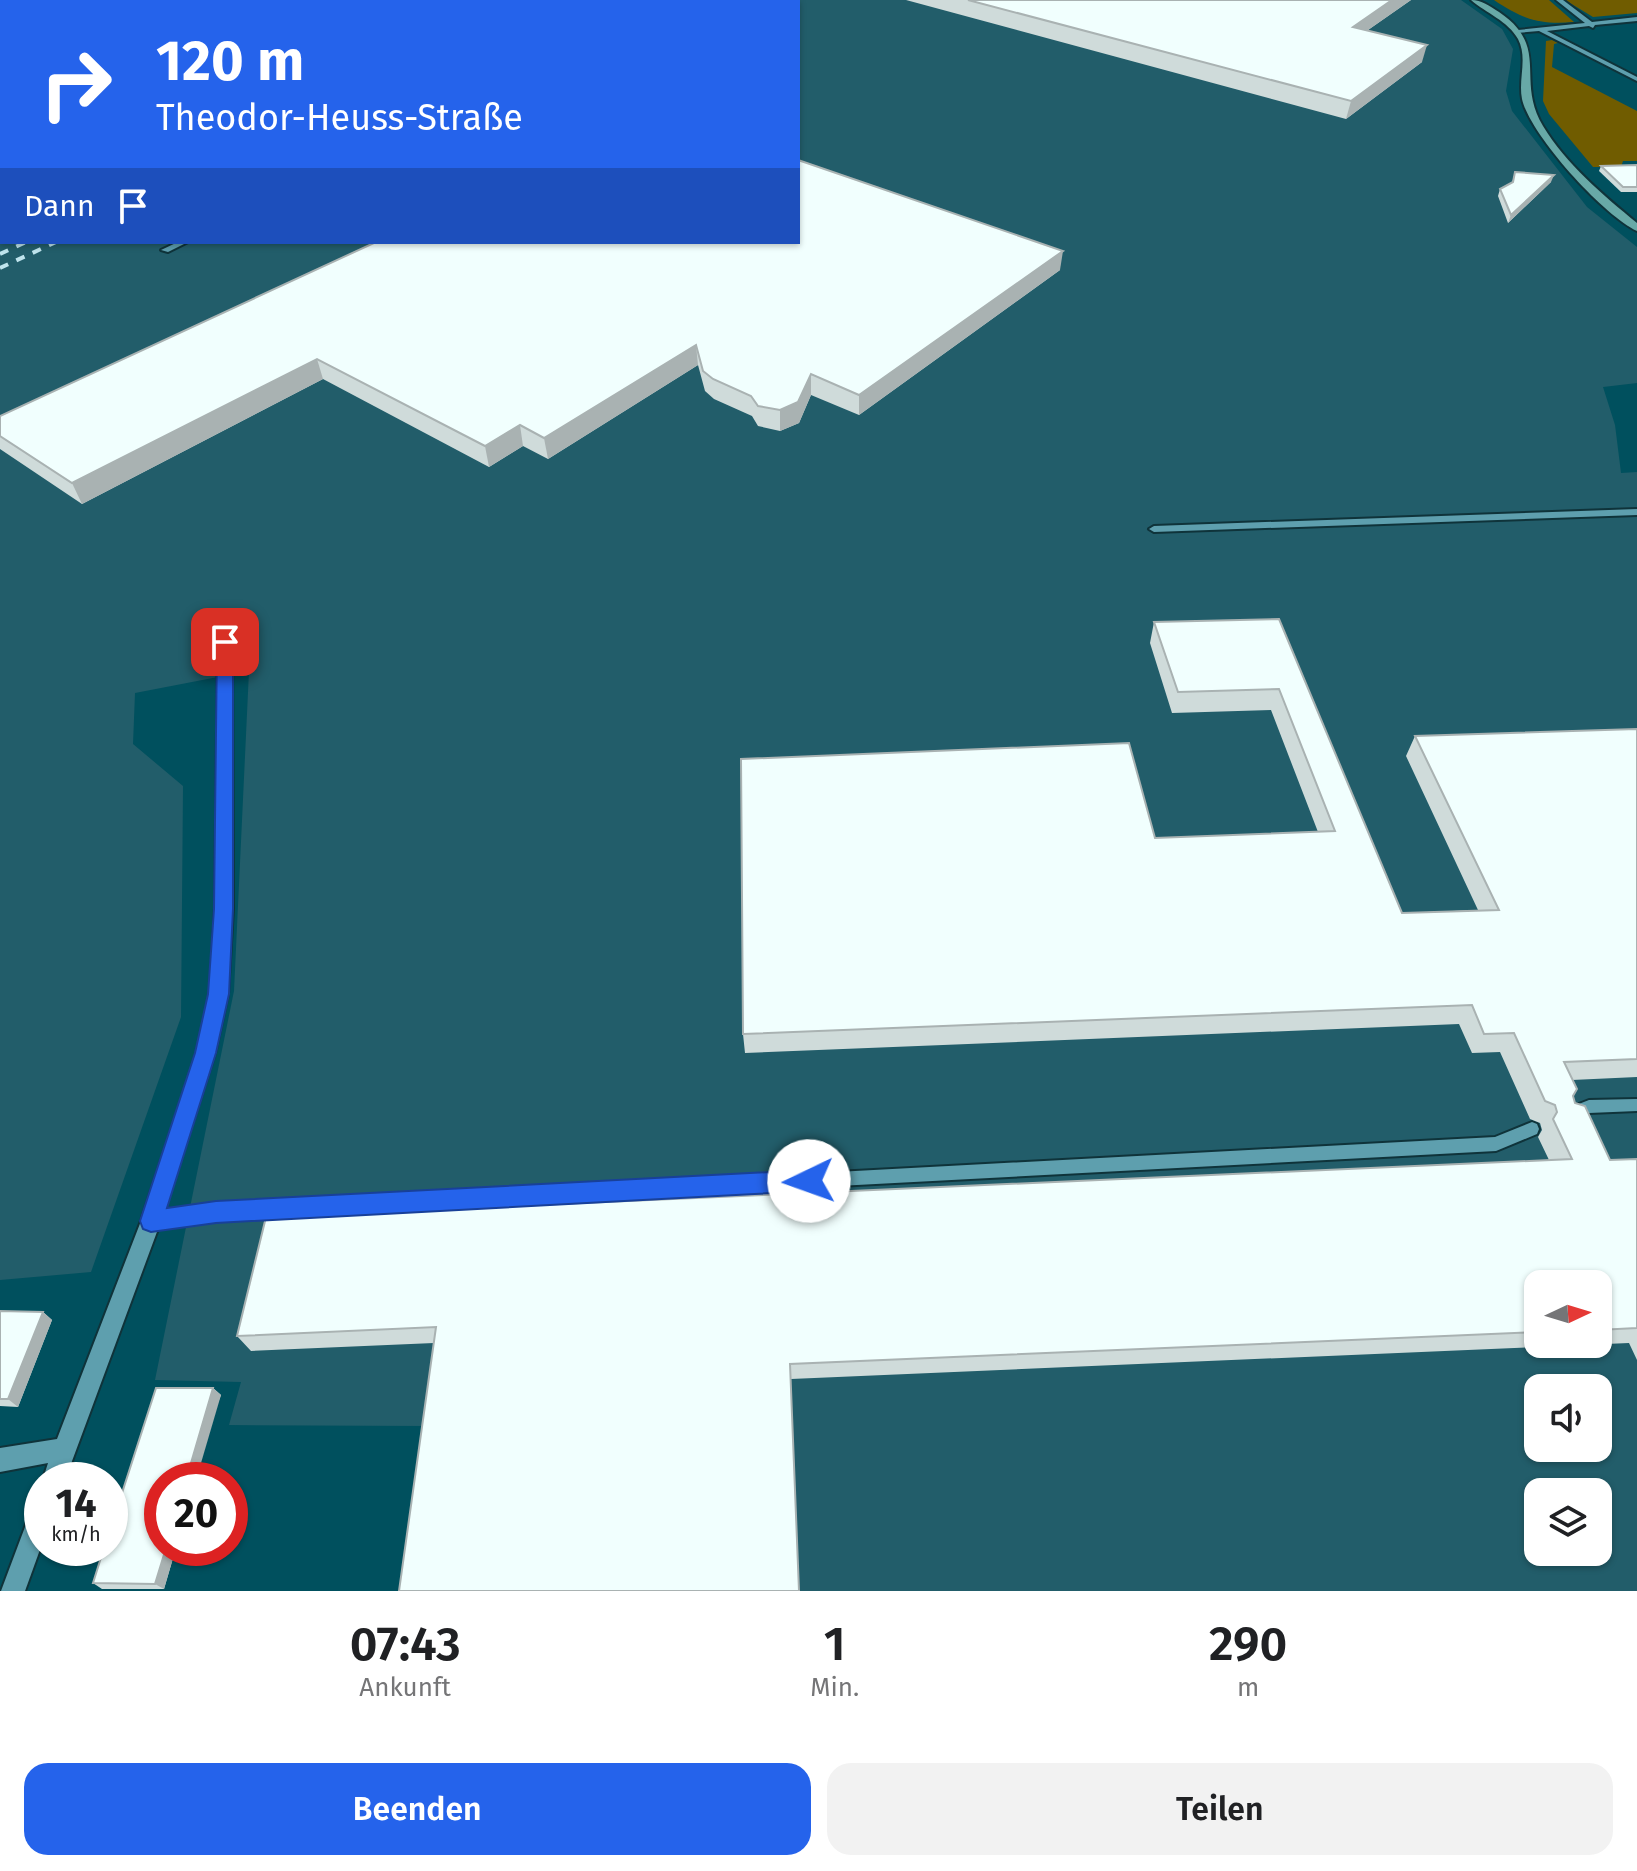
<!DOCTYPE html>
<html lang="de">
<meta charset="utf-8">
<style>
:root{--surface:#fff;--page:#f2f2f2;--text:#202124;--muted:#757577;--accent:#2563eb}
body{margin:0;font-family:"Fira Sans",sans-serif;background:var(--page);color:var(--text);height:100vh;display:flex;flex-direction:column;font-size:30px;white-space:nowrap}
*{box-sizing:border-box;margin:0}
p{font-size:26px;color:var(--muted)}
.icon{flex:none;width:44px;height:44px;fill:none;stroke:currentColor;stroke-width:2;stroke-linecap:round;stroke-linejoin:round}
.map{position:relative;height:1591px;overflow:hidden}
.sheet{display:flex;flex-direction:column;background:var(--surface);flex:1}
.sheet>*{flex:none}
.banner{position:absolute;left:0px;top:0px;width:800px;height:244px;box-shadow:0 2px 6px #0004;background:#2563eb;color:#fff;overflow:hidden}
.needle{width:52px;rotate:86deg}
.controls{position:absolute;left:1524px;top:1270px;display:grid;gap:16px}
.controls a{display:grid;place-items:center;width:88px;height:88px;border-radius:16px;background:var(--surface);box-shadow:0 2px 6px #0004;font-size:40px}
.speed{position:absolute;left:24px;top:1462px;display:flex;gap:16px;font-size:40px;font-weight:700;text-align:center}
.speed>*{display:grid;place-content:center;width:104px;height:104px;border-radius:50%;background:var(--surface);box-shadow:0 2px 6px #0004;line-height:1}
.speed small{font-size:20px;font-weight:400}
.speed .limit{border:12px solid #d22;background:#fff;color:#111}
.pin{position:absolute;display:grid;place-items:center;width:68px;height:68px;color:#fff;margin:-34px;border-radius:16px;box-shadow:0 4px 12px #0006}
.me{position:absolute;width:88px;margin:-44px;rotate:267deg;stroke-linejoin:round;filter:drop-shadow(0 0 6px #0008)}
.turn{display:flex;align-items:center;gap:28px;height:168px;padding:0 24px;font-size:36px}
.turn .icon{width:104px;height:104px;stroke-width:2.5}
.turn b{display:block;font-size:56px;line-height:68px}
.then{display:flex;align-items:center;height:76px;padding:0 24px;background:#0003;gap:16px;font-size:30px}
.eta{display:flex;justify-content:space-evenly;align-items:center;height:136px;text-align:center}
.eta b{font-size:48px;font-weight:600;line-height:56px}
.cta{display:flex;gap:16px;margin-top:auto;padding:16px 24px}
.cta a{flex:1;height:92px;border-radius:24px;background:var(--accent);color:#fff;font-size:32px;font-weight:600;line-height:92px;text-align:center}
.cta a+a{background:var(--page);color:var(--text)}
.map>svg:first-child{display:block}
.built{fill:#225d6a;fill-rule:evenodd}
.green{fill:#705c00}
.water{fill:#4f0046;stroke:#774a7d;stroke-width:2}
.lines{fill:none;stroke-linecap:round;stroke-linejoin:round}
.lane-casing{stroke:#0f333a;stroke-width:4}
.street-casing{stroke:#0f333a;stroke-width:4}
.secondary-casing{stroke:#0f333a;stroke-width:4}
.lane{fill:#5e9fae;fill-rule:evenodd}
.street{fill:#5e9fae;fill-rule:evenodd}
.secondary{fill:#68a9a7;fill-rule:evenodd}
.rail-far1{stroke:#bfe4ed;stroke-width:3;stroke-dasharray:7 7;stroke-linecap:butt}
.rail{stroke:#bfe4ed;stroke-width:4;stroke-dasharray:9 9;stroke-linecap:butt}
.wall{fill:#cfdbda;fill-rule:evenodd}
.shaded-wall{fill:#a9b2b2}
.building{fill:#f1fffe;stroke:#a9b2b2;stroke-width:2}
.route{fill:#2563eb;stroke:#184099;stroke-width:2}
</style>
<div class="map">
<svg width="1637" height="1591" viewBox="0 0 1637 1591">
<rect width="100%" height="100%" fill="#00505e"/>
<!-- built -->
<path class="built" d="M479 0H1461L1502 29 1513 49 1506 91 1512 111 1587 207 1637 247V383L1603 387 1615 425 1621 473 1637 472V1591H406L429 1426 229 1425 241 1382 155 1380 234 991 249 671 135 693 133 744 183 786 181 1017 91 1272 0 1280V184L2 242H798V2H474ZM1538 1284H1598V1344H1538ZM1538 1388H1598V1448H1538ZM1538 1492H1598V1552H1538Z"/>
<!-- green -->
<g class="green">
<path d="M1494 0H1549L1574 22C1540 25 1522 19 1494 0Z"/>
<path d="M1565 0H1637V13L1593 17Z"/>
<path d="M1552 40 1558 43 1554 44 1552 67 1637 111V161H1623L1621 167H1593L1549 114 1543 101 1546 41Z"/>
</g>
<!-- water -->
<path class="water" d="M0 0H479L2 2 0 184Z"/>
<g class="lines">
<!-- lane casing -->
<g class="lane-casing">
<g id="lane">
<path d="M1556 0H1563L1592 22 1637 17V21L1595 25 1593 28 1589 26 1547 31 1637 77V81L1539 31 1516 33 1518 30 1585 23Z"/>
<path d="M178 242H188L168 252 161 250Z"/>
<path d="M1637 509V515L1154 532 1149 529 1154 526Z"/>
<path d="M1637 1099V1111L1589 1113 1571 1121 1566 1119 1564 1114 1566 1109 1589 1100Z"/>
<path d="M1532 1122 1537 1124 1539 1129 1537 1134 1496 1151 216 1219 151 1228 146 1226 143 1221 146 1216 151 1214 216 1205 1495 1137Z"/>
</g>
</g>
<!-- street casing -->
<g class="street-casing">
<g id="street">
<path d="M225 637 232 642 233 909 228 994 215 1053 161 1221 65 1480 42 1482 48 1463 0 1472V1448L57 1439 141 1221 197 1053 210 994 215 909 218 642Z"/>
<path d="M42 1499V1544L25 1591H1L34 1503Z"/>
</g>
</g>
<!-- secondary casing -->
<g class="secondary-casing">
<path id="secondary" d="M1471 0C1482 0 1489 6 1499 12 1551 47 1515 80 1543 126 1566 164 1603 195 1637 223V231C1604 216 1530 135 1522 99 1518 79 1528 58 1518 39 1508 21 1486 13 1471 0Z"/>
</g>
<!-- lane -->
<use href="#lane" class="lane"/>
<!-- street -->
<use href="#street" class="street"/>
<!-- secondary -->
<use href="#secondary" class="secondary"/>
<!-- rail-far1 -->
<g class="rail-far1">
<path d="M625 2 630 0"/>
<path d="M649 2 654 0"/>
</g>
<!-- rail -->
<g class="rail">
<path d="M0 254 26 242"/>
<path d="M0 268 56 242"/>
</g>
</g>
<!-- wall -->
<g class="wall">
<path d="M906 0H1411L1368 30 1422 62 1346 119Z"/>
<path d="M1637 165V192H1621L1599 171 1601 166Z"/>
<path d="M1515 172 1551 182 1508 223 1498 196 1500 189 1512 183Z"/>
<path d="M376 242 1060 270 859 415 811 395 799 423 780 431 758 426 752 416 714 399 705 391 698 365 548 459 523 446 489 467 323 379 82 504 0 449V416Z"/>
<path d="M1279 619 1402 913 1478 910 1406 756 1415 736 1637 729V1077L1572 1080 1573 1096 1575 1103 1610 1160 1637 1159V1360L1629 1343 791 1379 434 1343 251 1351 237 1336 1549 1160 1538 1137 1542 1130 1540 1123 1530 1119 1500 1052 1472 1053 1459 1024 745 1053 743 1034 1155 838 1318 832 1271 710 1172 713 1150 643 1154 622ZM1538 1284H1598V1344H1538Z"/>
<path d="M0 1311 43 1312 52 1320 18 1407 0 1406Z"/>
<path d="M213 1388 221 1395 162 1548H176L164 1589H102L93 1583Z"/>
</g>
<!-- shaded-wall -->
<g class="shaded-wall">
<path d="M1392 0H1411L1348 44 1353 27Z"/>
<path d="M1427 45 1422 62 1346 119 1351 101Z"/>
<path d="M1554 175 1551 182 1508 223 1511 215Z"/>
<path d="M1063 251 1060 270 859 415V395Z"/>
<path d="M696 345 698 365 548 459 544 438Z"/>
<path d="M317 359 323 379 82 504 72 483Z"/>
<path d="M811 374V395L799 423 780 431V410Z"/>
<path d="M520 425 523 446 489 467 485 446Z"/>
<path d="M43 1312 52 1320 18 1407 8 1399Z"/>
<path d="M213 1388 221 1395 196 1480H186Z"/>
<path d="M166 1548H176L164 1589 155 1584Z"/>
</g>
<!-- building -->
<g class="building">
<path d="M968 0H1392L1353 27 1427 45 1351 101Z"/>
<path d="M798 160 1063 251 859 395 811 374 798 402 780 410 758 406 751 396 713 379 703 371 696 345 544 438 520 425 485 446 317 359 72 483 0 436V416L376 242H798Z"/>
<path d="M1637 165V187H1623L1601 166Z"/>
<path d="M1515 172 1554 175 1511 215 1500 189 1513 182Z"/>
<path d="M1279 619 1402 913 1499 910 1415 736 1637 729V1059L1564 1062 1577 1089 1573 1096 1575 1103 1585 1106 1610 1160 1637 1159V1328L1598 1330V1284H1538V1332L790 1364 799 1591H399L436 1327 237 1336 266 1217 1572 1159 1553 1119 1557 1112 1555 1105 1545 1101 1514 1033 1484 1034 1472 1005 743 1034 741 759 1129 743 1155 838 1335 831 1279 689 1178 692 1154 622Z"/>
<path d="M0 1311 43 1312 8 1399H0Z"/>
<path d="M156 1388H213L186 1480H162V1548H166L155 1584 93 1583 104 1548H110V1530Z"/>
</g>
<!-- route -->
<path class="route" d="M225 637 233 642V909L229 994 216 1053 167 1208 216 1201 809 1170 817 1173 820 1181 817 1188 809 1191 216 1223 151 1232 143 1229 140 1221 195 1053 208 994 214 909 217 642Z"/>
</svg>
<div class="controls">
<a><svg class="needle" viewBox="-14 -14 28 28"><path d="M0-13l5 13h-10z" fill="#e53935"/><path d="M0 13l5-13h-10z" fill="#757577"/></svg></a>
<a><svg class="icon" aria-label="sound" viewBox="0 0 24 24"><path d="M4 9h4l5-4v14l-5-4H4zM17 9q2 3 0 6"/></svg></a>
<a><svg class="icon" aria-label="layers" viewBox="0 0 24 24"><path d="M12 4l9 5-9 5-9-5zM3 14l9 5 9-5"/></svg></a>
</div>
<div class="speed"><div>14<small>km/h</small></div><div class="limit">20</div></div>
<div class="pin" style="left:225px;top:642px;background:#d93025"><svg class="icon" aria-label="arrive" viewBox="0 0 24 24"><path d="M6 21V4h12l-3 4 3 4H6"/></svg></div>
<svg class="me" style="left:809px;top:1181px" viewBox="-20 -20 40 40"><circle r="19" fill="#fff"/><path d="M0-13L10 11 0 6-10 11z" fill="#2563eb"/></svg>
<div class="banner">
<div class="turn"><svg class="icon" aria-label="right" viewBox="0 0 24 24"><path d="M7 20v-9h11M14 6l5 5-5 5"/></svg><div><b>120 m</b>Theodor-Heuss-Straße</div></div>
<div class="then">Dann<svg class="icon" aria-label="arrive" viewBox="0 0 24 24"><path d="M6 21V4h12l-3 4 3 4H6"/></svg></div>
</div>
</div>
<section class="sheet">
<div class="eta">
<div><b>07:43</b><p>Ankunft</p></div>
<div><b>1</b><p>Min.</p></div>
<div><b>290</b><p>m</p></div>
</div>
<div class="cta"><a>Beenden</a><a>Teilen</a></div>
</section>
